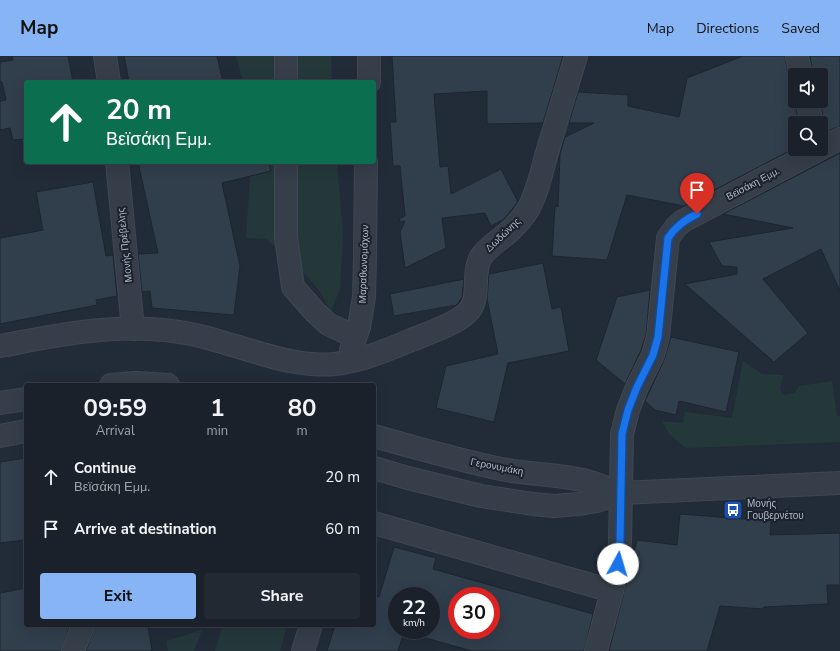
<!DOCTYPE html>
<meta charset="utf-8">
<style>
:root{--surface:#1a212b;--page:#232933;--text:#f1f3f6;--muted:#9fa3a9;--line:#383e47;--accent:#86b4f5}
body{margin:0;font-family:"Nunito Sans",sans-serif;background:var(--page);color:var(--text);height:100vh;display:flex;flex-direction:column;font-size:15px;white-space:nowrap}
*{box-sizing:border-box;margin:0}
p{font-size:13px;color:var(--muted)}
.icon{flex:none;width:22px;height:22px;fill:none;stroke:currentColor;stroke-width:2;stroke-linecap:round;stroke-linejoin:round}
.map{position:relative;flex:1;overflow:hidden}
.sheet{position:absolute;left:24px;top:327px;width:352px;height:244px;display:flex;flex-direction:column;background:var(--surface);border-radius:4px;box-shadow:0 4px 16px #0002,0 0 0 1px var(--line)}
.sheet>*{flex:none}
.guide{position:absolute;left:24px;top:24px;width:352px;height:84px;border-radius:4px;box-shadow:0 4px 16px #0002,0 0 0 1px var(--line);background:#0b6e4f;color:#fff;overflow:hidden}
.fabs{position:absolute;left:788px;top:12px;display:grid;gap:8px}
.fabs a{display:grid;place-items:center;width:40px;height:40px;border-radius:4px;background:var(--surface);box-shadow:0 4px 16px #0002,0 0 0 1px var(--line);font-size:20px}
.speed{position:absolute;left:388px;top:531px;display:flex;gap:8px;font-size:20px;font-weight:700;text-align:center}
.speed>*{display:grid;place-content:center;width:52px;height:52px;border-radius:50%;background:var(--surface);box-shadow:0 4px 16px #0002,0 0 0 1px var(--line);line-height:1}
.speed small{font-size:10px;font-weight:400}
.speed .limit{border:6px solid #d22;background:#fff;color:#111}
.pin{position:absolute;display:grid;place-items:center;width:34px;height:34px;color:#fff;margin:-41px -17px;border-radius:50% 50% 50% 0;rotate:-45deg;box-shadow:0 0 4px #0007}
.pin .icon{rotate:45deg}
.me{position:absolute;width:44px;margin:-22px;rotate:6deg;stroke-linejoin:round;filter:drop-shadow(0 0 3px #0008)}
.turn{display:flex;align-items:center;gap:14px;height:84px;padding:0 16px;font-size:18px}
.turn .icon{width:52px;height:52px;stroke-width:2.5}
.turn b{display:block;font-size:28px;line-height:34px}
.eta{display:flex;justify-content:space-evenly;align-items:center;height:68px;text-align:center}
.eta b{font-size:24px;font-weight:700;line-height:28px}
.primary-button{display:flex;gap:8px;margin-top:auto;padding:8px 16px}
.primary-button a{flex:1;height:46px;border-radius:4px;background:var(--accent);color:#111;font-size:16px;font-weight:700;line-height:46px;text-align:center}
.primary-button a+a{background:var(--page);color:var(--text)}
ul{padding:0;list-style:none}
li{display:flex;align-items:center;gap:12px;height:52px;padding:0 16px}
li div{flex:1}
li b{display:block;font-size:15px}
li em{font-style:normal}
header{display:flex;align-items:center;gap:24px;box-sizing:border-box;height:56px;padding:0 20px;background:var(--accent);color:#111}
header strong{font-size:19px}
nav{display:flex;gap:22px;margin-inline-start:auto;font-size:14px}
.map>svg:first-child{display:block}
.green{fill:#24383a}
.building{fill:#313e4c;stroke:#1d2530;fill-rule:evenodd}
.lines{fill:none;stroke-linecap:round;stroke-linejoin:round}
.minor-casing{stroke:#3f4752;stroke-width:24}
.minor{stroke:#353e49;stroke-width:22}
.route-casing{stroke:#114b97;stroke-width:10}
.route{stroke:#1a73e8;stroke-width:7}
.labels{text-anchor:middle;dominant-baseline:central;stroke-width:4;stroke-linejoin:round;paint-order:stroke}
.street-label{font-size:10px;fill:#b0b9c5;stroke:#1b232e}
.poi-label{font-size:10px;fill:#b0b9c5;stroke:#1b232e;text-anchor:start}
</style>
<header>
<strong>Map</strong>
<nav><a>Map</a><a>Directions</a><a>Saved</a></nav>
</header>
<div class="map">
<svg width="840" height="595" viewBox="0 0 840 595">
<rect width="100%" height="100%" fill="#222c39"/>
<!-- green -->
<g class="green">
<path d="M236 0H331L332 26H243Z"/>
<path d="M251 106H337L343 179 340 232 331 256 321 237 306 219 277 192 266 183 246 182Z"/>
<path d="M743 305 762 318 783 319 780 334 784 339 795 337 799 330 832 325 837 360H840V386L686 392 669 378 662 365 683 367 685 356 732 362Z"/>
<path d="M223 569H287L280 595H215Z"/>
<path d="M202 574 194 595H168L166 585Z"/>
</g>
<!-- building -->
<g class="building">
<path d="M12 0H68L73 26H26V83L13 84 10 72 0 74V45L6 44 2 26H0V6L13 4Z"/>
<path d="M124 0H217L223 26H129Z"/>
<path d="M392 0H563L543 67 487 68V35L434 38 440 111 448 110 451 138 501 113 518 146 504 163 491 170 485 157 442 162 446 192 405 212 400 176 405 165 400 166 399 163 405 160 400 110H393L390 66H396Z"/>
<path d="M743 0H785L789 22 791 27 795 30V48L799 67H795V92L684 150 627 139 607 204 552 200 555 150 558 151 560 98 565 81 594 67H569L578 36 628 39V50L679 61 687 22Z"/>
<path d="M810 0H840V71L835 72 821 78 824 70V65L820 45H821V19H813Z"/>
<path d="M840 97V235L821 193 763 223 808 277 774 306 685 228 737 218V211L722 210 709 186 793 172 723 158Z"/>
<path d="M138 106H269L271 115 222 127 240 210 234 259 152 252 150 235 142 236 138 198 158 197Z"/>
<path d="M93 126 106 200 113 199 117 240 96 244 97 249 0 268V182L43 174 36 136Z"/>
<path d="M543 207 552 253 561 251 569 295 508 307 494 366 436 352 446 310 498 298 487 243 489 218Z"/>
<path d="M464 223 462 241 457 249 394 260 390 238Z"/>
<path d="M650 234 646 279 641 294 625 328 596 304 617 241Z"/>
<path d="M671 281 739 296 726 356 679 345 676 359 655 354 645 345 664 304Z"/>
<path d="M26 402V484L0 487V406Z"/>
<path d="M680 458 771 465 770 479 840 477V529H827L828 548 764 551 763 553 720 550 707 595H609L637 484 677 489Z"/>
<path d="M394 491 436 502 433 513 593 558 584 595H472L404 576 398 595H327L335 569H374V539L379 541ZM397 540H431V574H397ZM457 540H491V574H457Z"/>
<path d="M26 532V569H70L61 595H0V537Z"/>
<path d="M95 569H148L152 595H86Z"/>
</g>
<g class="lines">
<!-- minor casing -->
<g class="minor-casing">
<g id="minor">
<path d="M105 0 109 26"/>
<path d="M286 0V26"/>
<path d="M797 0 801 19"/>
<path d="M369 26V0"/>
<path d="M807 45 812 67"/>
<path d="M821 92 840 83"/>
<path d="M117 106 133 273"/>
<path d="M286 106V181L293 231 315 256 328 268 355 281"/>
<path d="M0 290C49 281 100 270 150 273 172 274 196 278 218 285 255 295 296 312 335 308 361 305 385 295 409 285 426 278 454 269 467 257 482 243 471 217 481 201 489 189 502 183 512 173 518 167 523 161 527 155 537 139 541 118 546 100 556 67 566 33 576 0"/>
<path d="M351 294 359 271 364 241 365 200 366 106"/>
<path d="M111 329 136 327 168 329"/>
<path d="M0 347 26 343"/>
<path d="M0 380 26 375"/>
<path d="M374 380C416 392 458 404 501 413 526 418 552 418 577 423 592 425 606 432 620 437"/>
<path d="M374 412 408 422 481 440 533 448 554 450 579 448 597 445 620 437 840 427"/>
<path d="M374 467 612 535"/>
<path d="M73 595 83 569"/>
<path d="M303 595 311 569"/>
<path d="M596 595 612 535 618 509 620 486 622 378 628 354 637 331 653 299 658 281 668 182 676 171 683 165 820 93"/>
</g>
</g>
<!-- minor -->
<use href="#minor" class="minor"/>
</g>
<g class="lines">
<!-- route casing -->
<g class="route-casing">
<path id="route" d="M618 508 620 486 622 378 628 354 637 331 653 299 658 281 668 182C676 170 685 164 697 158"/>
</g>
<!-- route -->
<use href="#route" class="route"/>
</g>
<!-- icons -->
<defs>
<g id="bus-square" transform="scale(1)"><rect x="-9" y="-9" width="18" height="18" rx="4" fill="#1a4fb4" stroke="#1b232e"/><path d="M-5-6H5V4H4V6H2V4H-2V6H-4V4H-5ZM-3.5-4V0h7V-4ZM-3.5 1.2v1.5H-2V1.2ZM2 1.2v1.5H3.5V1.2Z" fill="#fff"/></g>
</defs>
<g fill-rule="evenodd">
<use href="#bus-square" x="733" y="454"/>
</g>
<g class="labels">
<!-- street labels -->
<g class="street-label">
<text transform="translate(753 128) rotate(-28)">Βεϊσάκη Εμμ.</text>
<text transform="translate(503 179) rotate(-44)">Δωδώνης</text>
<text transform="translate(125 189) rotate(-96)">Μονής Πρέβελης</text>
<text transform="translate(364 208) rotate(-88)">Μαραθωνομάχων</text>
<text transform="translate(497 411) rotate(11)">Γερονυμάκη</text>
</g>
<!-- poi labels -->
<g class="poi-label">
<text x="747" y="448">Μονής<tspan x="747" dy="12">Γουβερνέτου</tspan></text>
</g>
</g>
</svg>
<div class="fabs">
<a><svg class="icon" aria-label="sound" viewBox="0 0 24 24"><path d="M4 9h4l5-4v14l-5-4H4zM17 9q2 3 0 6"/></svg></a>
<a><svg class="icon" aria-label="search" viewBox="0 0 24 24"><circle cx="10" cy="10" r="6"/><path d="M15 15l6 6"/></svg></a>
</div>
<div class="speed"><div>22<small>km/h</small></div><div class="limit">30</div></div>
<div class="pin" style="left:697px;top:158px;background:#d93025"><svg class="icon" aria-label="arrive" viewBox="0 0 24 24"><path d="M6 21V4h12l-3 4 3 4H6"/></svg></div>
<svg class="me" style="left:618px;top:508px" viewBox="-20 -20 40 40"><circle r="19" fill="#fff"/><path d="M0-13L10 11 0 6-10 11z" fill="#1a73e8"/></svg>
<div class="guide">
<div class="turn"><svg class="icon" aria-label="ahead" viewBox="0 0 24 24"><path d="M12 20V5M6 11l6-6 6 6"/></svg><div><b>20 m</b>Βεϊσάκη Εμμ.</div></div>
</div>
<section class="sheet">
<div class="eta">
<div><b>09:59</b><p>Arrival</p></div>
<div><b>1</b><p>min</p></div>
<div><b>80</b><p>m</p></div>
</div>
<ul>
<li><svg class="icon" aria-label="ahead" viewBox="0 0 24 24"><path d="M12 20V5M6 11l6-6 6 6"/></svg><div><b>Continue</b><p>Βεϊσάκη Εμμ.</p></div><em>20 m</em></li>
<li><svg class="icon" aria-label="arrive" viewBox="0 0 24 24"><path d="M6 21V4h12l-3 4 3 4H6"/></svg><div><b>Arrive at destination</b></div><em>60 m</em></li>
</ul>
<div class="primary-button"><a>Exit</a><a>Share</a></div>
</section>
</div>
